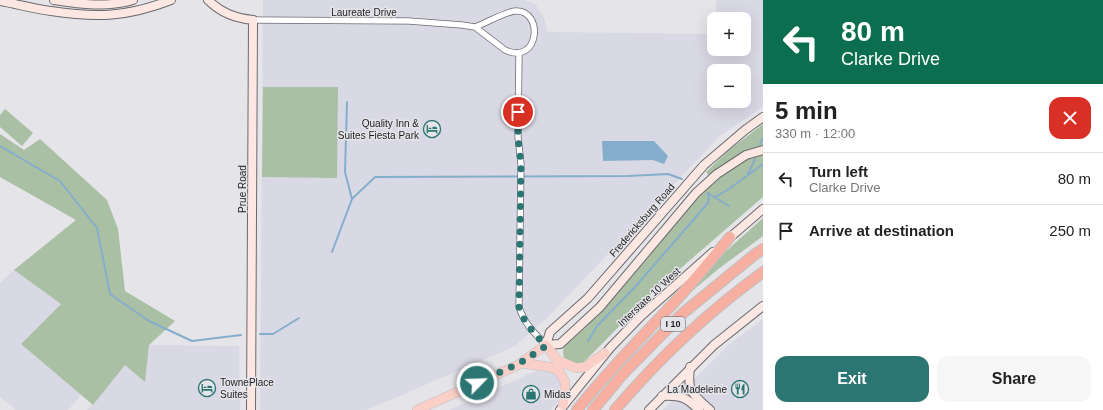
<!DOCTYPE html>
<meta charset="utf-8">
<style>
:root{--surface:#fff;--page:#f6f6f6;--text:#222;--muted:#767676;--line:#e0e0e0;--accent:#2b7572}
body{margin:0;font-family:Arial,sans-serif;background:var(--page);color:var(--text);height:100vh;display:flex;flex-direction:column;font-size:15px;white-space:nowrap}
*{box-sizing:border-box;margin:0}
p{font-size:13px;color:var(--muted)}
.icon{flex:none;width:22px;height:22px;fill:none;stroke:currentColor;stroke-width:2;stroke-linecap:round;stroke-linejoin:round}
.map{position:relative;flex:1;overflow:hidden}
.sheet{display:flex;flex-direction:column;background:var(--surface);width:340px}
.sheet>*{flex:none}
.banner{background:#0b6e4f;color:#fff;overflow:hidden}
.controls{position:absolute;left:707px;top:12px;display:grid;gap:8px}
.controls a{display:grid;place-items:center;width:44px;height:44px;border-radius:8px;background:var(--surface);box-shadow:0 4px 16px #0002;font-size:20px}
.pin{position:absolute;display:grid;place-items:center;width:34px;height:34px;color:#fff;margin:-17px;border:2px solid #fff;border-radius:50%;box-shadow:0 1px 4px #0007}
.me{position:absolute;width:44px;margin:-22px;rotate:66deg;stroke-linejoin:round;filter:drop-shadow(0 0 3px #0008)}
.turn{display:flex;align-items:center;gap:14px;height:84px;padding:0 12px;font-size:18px}
.turn .icon{width:52px;height:52px;stroke-width:2.5}
.turn b{display:block;font-size:28px;line-height:34px}
.round{display:grid;place-items:center;flex:none;width:42px;height:42px;border-radius:12px;background:var(--page)}
.headline{display:flex;align-items:center;justify-content:space-between;height:68px;padding:0 12px}
h1{font-size:24px;font-weight:600;line-height:30px}
.button{display:flex;gap:8px;margin-top:auto;padding:8px 12px}
.button a{flex:1;height:46px;border-radius:12px;background:var(--accent);color:#fff;font-size:16px;font-weight:600;line-height:46px;text-align:center}
.button a+a{background:var(--page);color:var(--text)}
ul{padding:0;list-style:none}
li{display:flex;align-items:center;gap:12px;height:52px;padding:0 12px;border-top:1px solid var(--line)}
li div{flex:1}
li b{display:block;font-size:15px}
li em{font-style:normal}
main{display:flex;flex:1;min-height:0}
.map>svg:first-child{display:block}
.built{fill:#d9d8e5;fill-rule:evenodd}
.green{fill:#aac0a4}
.water{fill:#85aecc}
.lines{fill:none;stroke-linecap:round;stroke-linejoin:round}
.stream{stroke:#85aecc;stroke-width:2}
.street-casing{stroke:#6a6a6e;stroke-width:7}
.secondary-casing{stroke:#6a6a6e;stroke-width:10}
.primary-casing{stroke:#c0c0c1;stroke-width:10}
.highway-casing{stroke:#c0c0c1;stroke-width:12}
.street{stroke:#fff;stroke-width:5.5}
.secondary{stroke:#fde7e3;stroke-width:8}
.primary{stroke:#facfc7;stroke-width:9}
.highway{stroke:#f7afa2;stroke-width:10}
.route{stroke:#2b7572;stroke-width:7;stroke-dasharray:0 12.6}
.labels{text-anchor:middle;dominant-baseline:central;stroke-width:3;stroke-linejoin:round;paint-order:stroke}
.shield{fill:#e4e4e9;stroke:#59595c;stroke-width:1}
.shield-label{font-size:9px;font-weight:bold;fill:#1e1e20}
.street-label{font-size:10px;fill:#1e1e20;stroke:#e4e4e9}
.poi-label{font-size:10px;fill:#1e1e20;stroke:#e4e4e9;text-anchor:end}
</style>
<main>
<div class="map">
<svg width="763" height="410" viewBox="0 0 763 410">
<rect width="100%" height="100%" fill="#e4e4e9"/>
<!-- built -->
<g class="built">
<path d="M263 0H524L535 4 544 17 547 32 714 34V49H744V19H716V0H763V107L720 136 548 317 515 346 367 410H260ZM714 71H744V101H714Z"/>
<path d="M14 270 61 304 21 344 81 395 68 410H16L0 397V283Z"/>
<path d="M763 319V410H663L729 345Z"/>
<path d="M149 345 239 346 240 410H87L125 365 145 382Z"/>
<path d="M545 370 554 373 558 378 561 386V393L557 402 551 410H450L535 371Z"/>
</g>
<!-- green -->
<g class="green">
<path d="M263 87H338L337 178 262 177Z"/>
<path d="M5 109 33 133 22 146 0 127V115Z"/>
<path d="M763 124V197L652 293 582 364 575 365 564 358 563 352 564 346 585 328 598 314 672 227 713 181 706 172 729 150Z"/>
<path d="M0 134 24 150 40 139 107 200 118 229 125 291 175 321 149 345 145 382 125 365 93 405 21 344 61 304 14 270 76 220 0 177Z"/>
<path d="M763 218V236L717 270 691 292 690 289 725 252Z"/>
</g>
<!-- water -->
<path class="water" d="M602 141H654L668 156 664 164 653 160 603 161Z"/>
<g class="lines">
<!-- stream -->
<g class="stream">
<path d="M347 102 345 172 352 199"/>
<path d="M760 144 763 138"/>
<path d="M0 146 60 181 97 228 110 294 149 321 192 341 241 335"/>
<path d="M748 174 755 159"/>
<path d="M708 193 729 206"/>
<path d="M715 197 729 189 763 164"/>
<path d="M332 252 352 199 375 177 628 176 668 174 682 179"/>
<path d="M260 334H273L299 318"/>
<path d="M588 341 597 326 635 287 708 203 709 197 708 193"/>
</g>
<!-- street casing -->
<g class="street-casing">
<g id="street">
<path d="M253 20 409 21 462 25 475 27 505 50C540 66 544 9 515 11 505 12 486 23 475 27"/>
<path d="M519 53 518 137 521 164 519 307C524 323 534 333 546 345"/>
</g>
</g>
<!-- secondary casing -->
<g class="secondary-casing">
<g id="secondary">
<path d="M54 0C80 4 107 8 133 0"/>
<path d="M208 0C221 13 235 18 253 20L251 410"/>
<path d="M0 1C17 4 34 9 51 11 97 18 127 17 171 0"/>
<path d="M763 117 745 130 704 165 588 298 550 332 546 345 560 344 600 307 696 193 717 174 746 155 763 150"/>
<path d="M727 240 763 209"/>
<path d="M690 367C687 393 692 393 710 410"/>
<path d="M662 396C681 395 686 397 699 410"/>
<path d="M560 410 610 348 641 316 713 252"/>
<path d="M649 410 714 345 763 306"/>
</g>
</g>
<!-- primary casing -->
<g class="primary-casing">
<g id="primary">
<path d="M557 360 576 368 585 367 605 353"/>
<path d="M520 363 550 367 559 371"/>
<path d="M417 410 518 365 546 345 557 360 559 371 565 382V392L563 405"/>
</g>
</g>
<!-- highway casing -->
<g class="highway-casing">
<g id="highway">
<path d="M577 410C605 374 637 342 669 308 690 286 710 261 730 237"/>
<path d="M593 410 623 374 682 314 754 255 763 249"/>
<path d="M615 410C659 358 708 312 763 272"/>
</g>
</g>
<!-- street -->
<use href="#street" class="street"/>
<!-- secondary -->
<use href="#secondary" class="secondary"/>
<!-- primary -->
<use href="#primary" class="primary"/>
<!-- highway -->
<use href="#highway" class="highway"/>
</g>
<g class="lines">
<!-- route -->
<path class="route" d="M477 383 520 363 546 346C534 333 524 323 519 307L521 164 518 137V112"/>
</g>
<!-- icons -->
<defs>
<g id="hotel-ring" transform="scale(0.9)"><circle r="9.5" fill="#e4e4e9" stroke="#2b7572" stroke-width="1.5"/><path d="M-6-4.5h1.5V1H6V5H4.5V3h-9V5H-6ZM-4 0a1.8 1.8 0 1 1 3.6 0ZM.5 0V-2.5h3Q6-2.5 6 0Z" fill="#2b7572"/></g>
<g id="restaurant-ring" transform="scale(0.9)"><circle r="9.5" fill="#e4e4e9" stroke="#2b7572" stroke-width="1.5"/><path d="M-5-6h1v4h1v-4h1v4h1v-4h1v5L-1.5 .5V6h-2V.5L-5-1ZM5-6V6H3V1.5H1.5Q1.5-4 5-6Z" fill="#2b7572"/></g>
<g id="shop-ring" transform="scale(0.9)"><circle r="9.5" fill="#e4e4e9" stroke="#2b7572" stroke-width="1.5"/><path d="M-5-2.5h2.3a2.7 3.5 0 0 1 5.4 0H5L5.5 6h-11ZM-1.5-2.5h3a1.5 2.3 0 0 0-3 0Z" fill="#2b7572"/></g>
</defs>
<g fill-rule="evenodd">
<use href="#hotel-ring" x="432" y="129"/>
<use href="#hotel-ring" x="207" y="388"/>
<use href="#restaurant-ring" x="740" y="389"/>
<use href="#shop-ring" x="531" y="394"/>
</g>
<g class="labels">
<!-- shield labels -->
<rect class="shield" x="661" y="317" width="24" height="14" rx="3"/>
<g class="shield-label">
<text x="673" y="324">I 10</text>
</g>
<!-- street labels -->
<g class="street-label">
<text x="364" y="12">Laureate Drive</text>
<text transform="translate(242 189) rotate(-90)">Prue Road</text>
<text transform="translate(642 220) rotate(-49)">Fredericksburg Road</text>
<text transform="translate(649 297) rotate(-43)">Interstate 10 West</text>
</g>
<!-- poi labels -->
<g class="poi-label">
<text x="419" y="123">Quality Inn &amp;<tspan x="419" dy="12">Suites Fiesta Park</tspan></text>
<text x="220" y="382" text-anchor="start">TownePlace<tspan x="220" dy="12">Suites</tspan></text>
<text x="727" y="389">La Madeleine</text>
<text x="544" y="394" text-anchor="start">Midas</text>
</g>
</g>
</svg>
<div class="controls">
<a>+</a>
<a>−</a>
</div>
<div class="pin" style="left:518px;top:112px;background:#d93025"><svg class="icon" aria-label="arrive" viewBox="0 0 24 24"><path d="M6 21V4h12l-3 4 3 4H6"/></svg></div>
<svg class="me" style="left:477px;top:383px" viewBox="-20 -20 40 40"><circle r="17" fill="#2b7572" stroke="#fff" stroke-width="3"/><path d="M0-11L8 9 0 5-8 9z" fill="#fff"/></svg>
</div>
<section class="sheet">
<div class="banner">
<div class="turn"><svg class="icon" aria-label="left" viewBox="0 0 24 24"><path d="M17 20v-9H6M10 6l-5 5 5 5"/></svg><div><b>80 m</b>Clarke Drive</div></div>
</div>
<div class="headline"><div><h1>5 min</h1><p>330 m · 12:00</p></div><a class="round" style="background:#d93025;color:#fff"><svg class="icon" aria-label="close" viewBox="0 0 24 24"><path d="M6 6l12 12M18 6L6 18"/></svg></a></div>
<ul>
<li><svg class="icon" aria-label="left" viewBox="0 0 24 24"><path d="M17 20v-9H6M10 6l-5 5 5 5"/></svg><div><b>Turn left</b><p>Clarke Drive</p></div><em>80 m</em></li>
<li><svg class="icon" aria-label="arrive" viewBox="0 0 24 24"><path d="M6 21V4h12l-3 4 3 4H6"/></svg><div><b>Arrive at destination</b></div><em>250 m</em></li>
</ul>
<div class="button"><a>Exit</a><a>Share</a></div>
</section>
</main>
